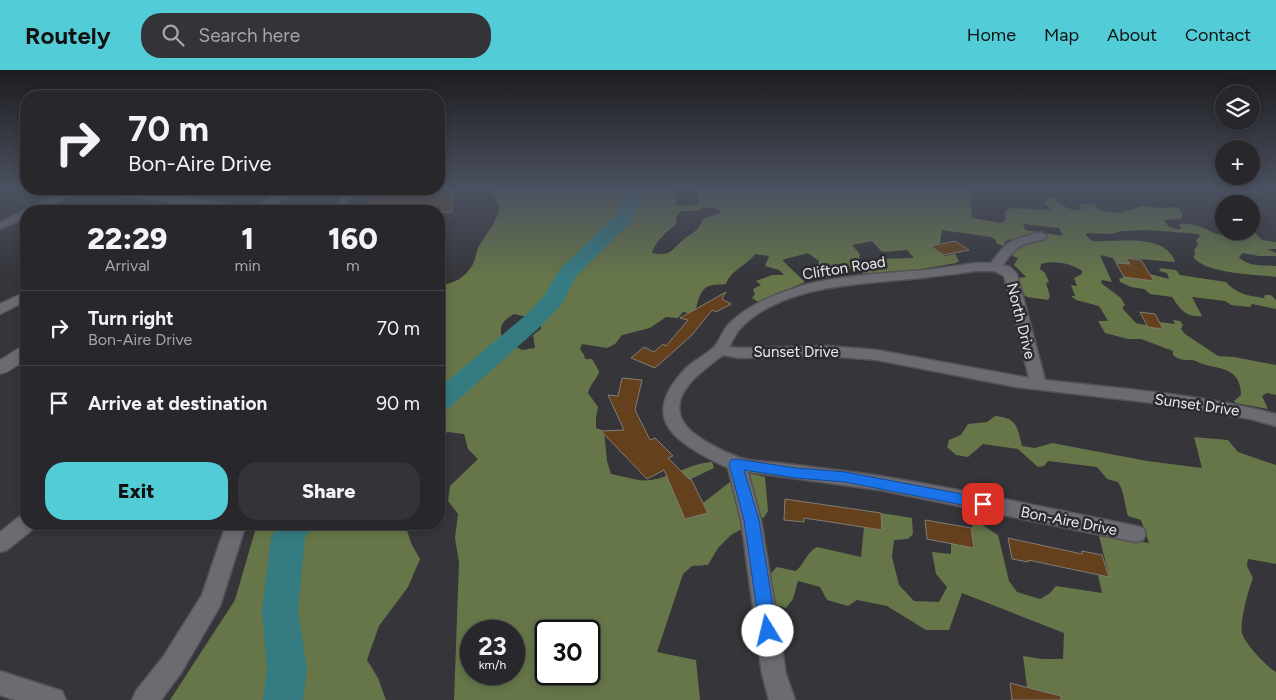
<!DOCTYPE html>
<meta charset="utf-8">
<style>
:root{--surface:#28282c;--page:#343438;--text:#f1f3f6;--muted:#a5a6a9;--line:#444448;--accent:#52ccd6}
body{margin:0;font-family:Figtree,sans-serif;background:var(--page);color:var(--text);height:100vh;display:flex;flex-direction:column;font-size:19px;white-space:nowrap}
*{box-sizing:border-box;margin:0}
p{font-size:16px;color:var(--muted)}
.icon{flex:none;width:28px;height:28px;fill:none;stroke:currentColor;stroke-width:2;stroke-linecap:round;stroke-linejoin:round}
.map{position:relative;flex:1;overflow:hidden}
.sheet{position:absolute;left:20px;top:135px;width:425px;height:325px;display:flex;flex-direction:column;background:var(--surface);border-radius:20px;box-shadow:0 2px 8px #0003,0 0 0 1px var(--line)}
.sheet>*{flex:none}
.hud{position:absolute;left:20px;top:20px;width:425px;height:105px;border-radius:20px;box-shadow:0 2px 8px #0003,0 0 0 1px var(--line);background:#28282c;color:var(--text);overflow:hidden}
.fabs{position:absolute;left:1215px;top:15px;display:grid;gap:10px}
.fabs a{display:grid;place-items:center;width:45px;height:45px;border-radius:50%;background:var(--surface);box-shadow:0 2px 8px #0003,0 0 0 1px var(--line);font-size:25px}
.speed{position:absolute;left:460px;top:550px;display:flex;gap:10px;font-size:25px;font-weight:700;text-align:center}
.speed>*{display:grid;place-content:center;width:65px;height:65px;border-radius:50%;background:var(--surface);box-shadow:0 2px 8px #0003,0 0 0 1px var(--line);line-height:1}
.speed small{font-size:12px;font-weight:400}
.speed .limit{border:2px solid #111;border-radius:8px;background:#fff;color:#111}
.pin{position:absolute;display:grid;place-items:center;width:42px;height:42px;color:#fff;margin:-21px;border-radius:10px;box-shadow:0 2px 8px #0006}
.me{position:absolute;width:55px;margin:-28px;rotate:351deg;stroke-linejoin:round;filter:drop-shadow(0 0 4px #0008)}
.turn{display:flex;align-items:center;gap:18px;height:105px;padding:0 25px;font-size:22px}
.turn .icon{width:65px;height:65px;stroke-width:2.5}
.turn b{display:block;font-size:35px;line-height:42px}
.eta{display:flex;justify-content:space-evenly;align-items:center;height:85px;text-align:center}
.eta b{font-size:30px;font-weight:800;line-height:35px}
.primary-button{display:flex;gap:10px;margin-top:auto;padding:10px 25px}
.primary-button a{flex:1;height:58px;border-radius:20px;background:var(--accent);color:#111;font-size:20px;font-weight:800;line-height:58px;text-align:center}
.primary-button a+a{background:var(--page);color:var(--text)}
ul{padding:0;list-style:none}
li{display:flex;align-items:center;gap:15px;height:75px;padding:0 25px;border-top:1px solid var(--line)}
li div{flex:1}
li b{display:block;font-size:19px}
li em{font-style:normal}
header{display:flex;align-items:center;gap:30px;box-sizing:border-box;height:70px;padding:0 25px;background:var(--accent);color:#111}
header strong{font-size:24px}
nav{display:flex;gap:28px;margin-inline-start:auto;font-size:18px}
.search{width:350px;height:45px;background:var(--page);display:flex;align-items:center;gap:12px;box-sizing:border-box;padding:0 18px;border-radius:20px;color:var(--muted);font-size:19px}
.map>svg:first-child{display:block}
.built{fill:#3f3e4a}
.forest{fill:#667648;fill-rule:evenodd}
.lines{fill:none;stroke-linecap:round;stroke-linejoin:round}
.river{fill:#357c82;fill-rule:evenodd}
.building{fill:#64411c;stroke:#817c77}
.minor-casing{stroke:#535257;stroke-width:3}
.tertiary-casing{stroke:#535257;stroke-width:2}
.minor{fill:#6c6b72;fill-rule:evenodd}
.tertiary{fill:#6c6b72;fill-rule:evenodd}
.route{fill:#1a73e8;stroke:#114b97}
.labels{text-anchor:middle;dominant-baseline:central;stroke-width:5;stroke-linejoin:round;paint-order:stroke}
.street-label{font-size:15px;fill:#ebebef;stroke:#2b2b30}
</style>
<header>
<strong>Routely</strong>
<div class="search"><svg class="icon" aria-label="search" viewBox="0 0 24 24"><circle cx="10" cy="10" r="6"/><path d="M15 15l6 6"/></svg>Search here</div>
<nav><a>Home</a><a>Map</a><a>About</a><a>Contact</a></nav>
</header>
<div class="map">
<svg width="1276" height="630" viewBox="0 0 1276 630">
<rect width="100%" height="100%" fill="#35353a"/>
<!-- built -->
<path class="built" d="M174 120H285L265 132Z"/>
<!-- forest -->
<g class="forest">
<path d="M493 120H676V135C684 136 692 137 699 133L696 120H969L971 122C972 133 969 136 973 148L1001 153 1006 150 1005 142 1010 138 1049 140 1050 138 1044 133 1050 127 1057 128V131C1063 137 1072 141 1081 140L1079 136C1084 132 1089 133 1095 135L1098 140 1118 143 1143 136 1162 138 1174 137 1179 138 1183 146 1180 149 1164 150C1168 158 1173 159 1181 159L1179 154C1193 153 1202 157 1214 163 1220 166 1231 164 1238 164L1239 161H1251V159L1262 170 1276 172V179H1267L1276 183V186H1259L1243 183 1239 187C1247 197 1264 195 1276 196V207C1254 204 1206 204 1193 187L1195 185 1194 180 1198 174 1196 170 1200 166 1198 164 1149 160 1121 161 1112 164 1086 163V165L1092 171C1116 173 1165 162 1175 192L1127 188 1130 195 1116 193 1113 188 1100 185 1112 212 1102 210 1101 213 1121 228 1125 235 1122 238 1136 253 1163 259 1160 252 1175 254 1173 250 1180 251 1183 255 1181 259 1185 264 1218 286 1234 287 1276 295V325L1267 323 1262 326 1268 339 1236 333 1234 331 1241 325C1241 301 1225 299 1206 295 1201 294 1196 290 1191 290 1183 290 1179 290 1173 285V281L1141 269H1128L1105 263 1098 251H1108L1099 236 1076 230 1071 226H1075L1071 215 1077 216 1074 208 1082 204V201C1072 193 1052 190 1041 194L1040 199 1045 203 1049 212 1046 213 1050 226 1048 230 1027 227 1024 225 1019 208 1026 207 1014 195 1018 188 1013 186 1012 182 1021 174 1011 169 1006 171 1003 176 996 173V170L991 167 942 160 940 173 931 177 945 186 955 184 959 191 956 193 916 200 863 205V201L875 194 878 189 914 188 907 180 882 182 872 171 852 175 860 184 858 193 847 202 838 201C833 208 827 209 819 207L817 203 819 191 808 183 782 190 805 212 758 232 752 228 755 224 753 219 761 215 756 211 772 205H784L779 200 765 196 769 186 755 184C747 195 730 201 726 214 721 215 714 214 709 216 697 221 699 236 693 244L683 242 678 248 666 247 650 258 622 265 615 274 607 278 582 274 580 279 584 285 585 289H592L599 301C597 310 590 314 588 323L598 337 596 348V358L604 361 607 391 611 404C623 406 639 412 651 410 672 407 691 393 712 392L714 398 691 409 670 413 685 449 707 443 703 433 730 412 748 403 765 407 768 441 764 447 731 465 718 478 708 495 692 496 683 504 657 582 696 590 700 630H454L459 493 455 468 458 444 448 431 450 416 478 389 468 379 464 364 448 362 439 366V215C454 214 465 208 473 194 476 188 476 181 479 176 488 162 498 150 500 135L493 125ZM703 138H715L722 142 703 149C697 162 695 161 684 169 671 179 673 187 652 183 655 171 667 162 676 154L677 146 681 141H694ZM1023 154 1059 158 1063 166 1025 160ZM514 244 540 250 541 259 533 265 535 278 522 280 502 269C499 256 502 251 514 244ZM471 561H514V604H471ZM546 561H589V604H546Z"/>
<path d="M1161 198 1176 200 1180 205 1226 212C1236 224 1249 226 1264 228L1265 225H1271L1276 230V239L1252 234 1250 237 1231 235 1225 231 1192 227 1202 246C1186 248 1180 239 1172 227L1150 224 1144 219 1131 217 1120 212 1119 209 1124 207 1154 211 1150 204 1169 209 1167 203 1159 201Z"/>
<path d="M995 346C1017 348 1017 356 1022 376L1035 378 1052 373 1147 391 1202 398 1194 367 1228 370 1238 382 1276 395V494L1248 489 1247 496 1253 508C1248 520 1240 551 1242 563 1245 574 1267 597 1276 602V630H1047L1045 622 1027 617 1023 586 1042 589H1063L1064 563 962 523 949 560H926L887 536 857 530 848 536 827 530 820 517 798 511 793 529 786 538 773 534 767 507 777 497 796 501C805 493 806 483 817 477L861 487 864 457 882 460 881 443 912 448 913 464 908 469 894 470 892 487 899 515 914 531 939 532 947 517 936 504 932 482 951 484V473L974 478 971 458 976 451 998 465 1009 511 1017 522 1040 529 1050 523 1056 516 1102 523 1098 505 1109 506 1099 466 1149 473 1141 450 1128 446C1124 434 1125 423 1118 412L1107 409 1097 397 1048 391 1044 396 1038 397 1018 379 983 374 968 387 956 385 947 377 949 370 961 365 968 354 987 352Z"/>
<path d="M257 454H405L411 473 420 489 408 517 379 556 367 590 378 608 386 630H170L235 530Z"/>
</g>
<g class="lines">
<!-- river -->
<g class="river">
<path d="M628 120H645L631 152 576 206 562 234 542 255 449 338 439 341V318L526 245 544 226 560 199 616 145Z"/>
<path d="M279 454H312L305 468 298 540 307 599 303 630H263L267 599 262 540 271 468Z"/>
</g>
</g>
<!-- building -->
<g class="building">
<path d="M372 120H453L452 142 366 141Z"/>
<path d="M955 171 969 180 944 185 930 176Z"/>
<path d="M1126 188 1141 190 1154 211 1124 207 1116 193 1130 194Z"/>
<path d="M726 222 722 229 731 234 716 242 712 240 692 265 655 298 631 288 644 277 654 282 663 274 666 276 688 250 680 248Z"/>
<path d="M1140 242 1155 244 1163 259 1148 257Z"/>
<path d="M622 308 642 310 635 340 650 370 655 368 673 386 668 388 689 409H691L708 443 685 449 664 400 647 409 601 361 624 360 608 325 618 326Z"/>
<path d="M785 429 881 443 882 460 804 448V452L784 450Z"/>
<path d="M925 450 971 458 974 478 927 469Z"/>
<path d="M1008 468 1082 484V481L1102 485 1109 507 1028 490V492L1012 489Z"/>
<path d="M1010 613 1061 626V630H1012Z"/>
</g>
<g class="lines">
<!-- minor casing -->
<g class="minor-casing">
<g id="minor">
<path d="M69 120H83L41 141H26V148L0 159V152Z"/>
<path d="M100 120H131L243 136 252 141H235L105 123Z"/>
<path d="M343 120H353L345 141H335Z"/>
<path d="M1041 162 1047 166 1045 169C1021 175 1017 174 1003 195L1010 197 1017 204 1045 310C1122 319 1201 324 1276 344V356L1250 349 1162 334 1016 317 877 290 827 286 739 288 723 285C704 300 666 324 684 353 693 367 722 381 738 387 750 392 766 391 779 393 812 397 846 401 880 406 966 420 1051 439 1136 456L1143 458 1146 464 1143 470 1136 472 880 420 748 402 761 450 786 604 795 630H769L762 604 741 450 728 398C679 374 635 351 686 298 694 290 706 285 714 277 720 271 722 261 728 255 747 235 775 224 801 216 837 206 874 204 911 201 932 200 954 196 975 193H991C1009 168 1012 170 1041 162ZM975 201H994L1004 206 1029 308 877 280 827 276 739 278 729 277C732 272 735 265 739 260 778 216 857 214 911 209 932 207 954 204 975 201Z"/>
<path d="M26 222V231L0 244V234Z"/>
<path d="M26 445V454H36L33 459 7 480 0 482V462L19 447Z"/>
<path d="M226 454H246L220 536 181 603 161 630H132L136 621 163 587 202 525Z"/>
<path d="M0 601 62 621 66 630H15L0 625Z"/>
</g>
</g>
<!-- tertiary casing -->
<g class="tertiary-casing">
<g id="tertiary">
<path d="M281 120H297L266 141H250Z"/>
<path d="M26 276V290L7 302 0 304V290L19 278Z"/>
</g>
</g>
<!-- minor -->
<use href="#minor" class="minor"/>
<!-- tertiary -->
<use href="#tertiary" class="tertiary"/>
</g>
<!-- sky -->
<linearGradient id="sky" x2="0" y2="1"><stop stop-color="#1d1d20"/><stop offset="0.57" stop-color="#4b5160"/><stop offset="1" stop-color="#4b5160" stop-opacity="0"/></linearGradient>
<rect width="1276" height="209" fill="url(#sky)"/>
<!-- route -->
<path class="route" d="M736 389 796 398 845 402 983 428 988 430 990 434 988 437 983 439 845 412 796 408 744 400 759 450 777 561 774 567 768 569 763 567 760 561 744 450 729 394 731 390Z"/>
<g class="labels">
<!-- street labels -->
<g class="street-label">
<text transform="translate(844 198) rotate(-9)">Clifton Road</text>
<text transform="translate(1021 251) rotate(76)">North Drive</text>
<text x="796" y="282">Sunset Drive</text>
<text transform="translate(1197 335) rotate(8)">Sunset Drive</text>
<text transform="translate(1069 451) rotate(11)">Bon-Aire Drive</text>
</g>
</g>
</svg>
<div class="fabs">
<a><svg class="icon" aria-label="layers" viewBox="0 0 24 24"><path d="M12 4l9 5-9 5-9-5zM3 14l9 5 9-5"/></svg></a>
<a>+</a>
<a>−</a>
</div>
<div class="speed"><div>23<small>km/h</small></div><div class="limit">30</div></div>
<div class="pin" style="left:983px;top:434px;background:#d93025"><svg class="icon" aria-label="arrive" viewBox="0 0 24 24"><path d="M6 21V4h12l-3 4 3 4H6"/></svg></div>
<svg class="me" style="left:768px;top:561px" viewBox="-20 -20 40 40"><circle r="19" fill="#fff"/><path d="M0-13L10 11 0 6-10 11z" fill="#1a73e8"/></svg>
<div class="hud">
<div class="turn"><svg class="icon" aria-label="right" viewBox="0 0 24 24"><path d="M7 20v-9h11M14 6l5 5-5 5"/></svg><div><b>70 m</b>Bon-Aire Drive</div></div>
</div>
<section class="sheet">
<div class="eta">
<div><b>22:29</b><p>Arrival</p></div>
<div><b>1</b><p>min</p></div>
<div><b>160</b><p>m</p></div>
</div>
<ul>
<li><svg class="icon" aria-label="right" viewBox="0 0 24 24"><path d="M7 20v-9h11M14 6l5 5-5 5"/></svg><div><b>Turn right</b><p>Bon-Aire Drive</p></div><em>70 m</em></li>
<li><svg class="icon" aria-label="arrive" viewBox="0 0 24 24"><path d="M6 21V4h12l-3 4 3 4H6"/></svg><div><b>Arrive at destination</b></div><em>90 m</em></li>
</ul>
<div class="primary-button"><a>Exit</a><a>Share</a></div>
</section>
</div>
